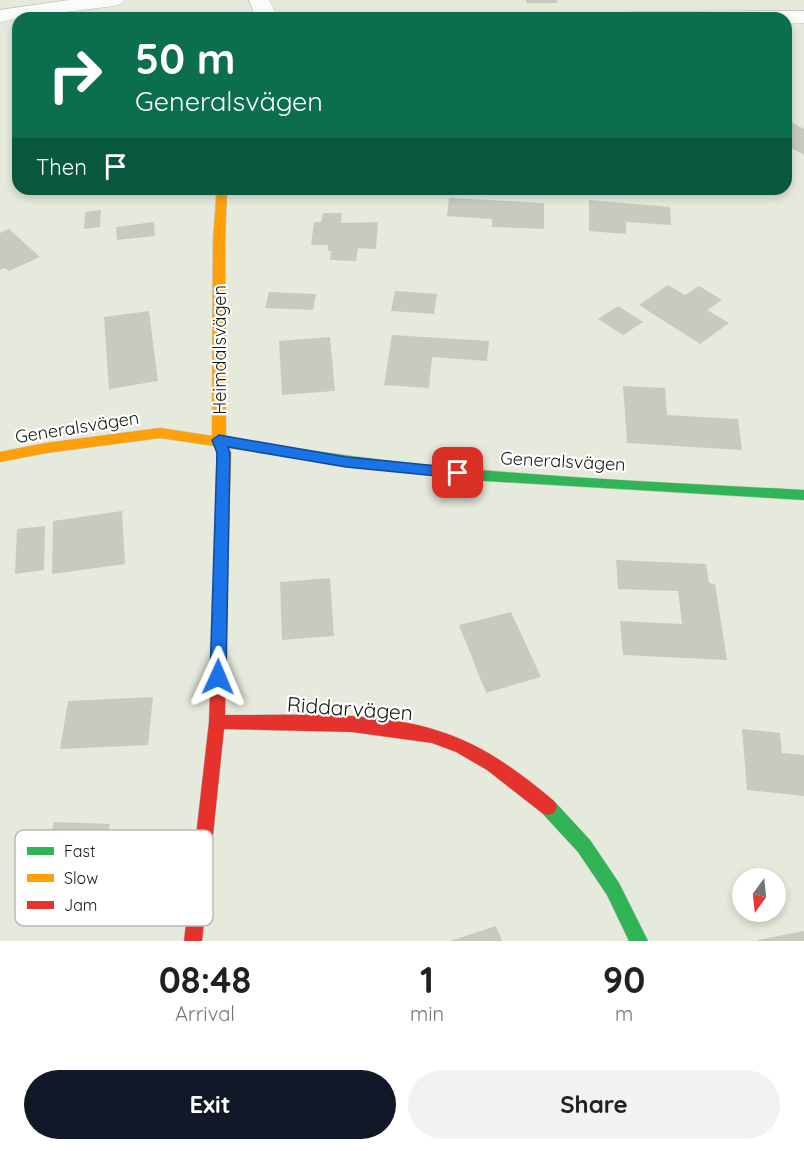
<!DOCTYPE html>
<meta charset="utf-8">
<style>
:root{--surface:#fff;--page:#f2f2f2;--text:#202124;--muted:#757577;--accent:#111827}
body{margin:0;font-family:Quicksand,sans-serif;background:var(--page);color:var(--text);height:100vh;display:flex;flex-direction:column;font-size:22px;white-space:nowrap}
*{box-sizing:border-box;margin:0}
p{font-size:20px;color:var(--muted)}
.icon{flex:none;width:33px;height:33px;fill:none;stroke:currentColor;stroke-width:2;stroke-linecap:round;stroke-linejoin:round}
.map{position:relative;height:941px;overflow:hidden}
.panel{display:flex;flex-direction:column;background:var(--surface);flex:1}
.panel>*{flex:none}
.banner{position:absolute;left:12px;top:12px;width:780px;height:183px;border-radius:18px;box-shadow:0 3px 9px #0003;background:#0b6e4f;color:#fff;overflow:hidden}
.needle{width:39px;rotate:195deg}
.buttons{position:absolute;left:732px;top:868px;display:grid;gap:12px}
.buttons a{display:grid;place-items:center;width:54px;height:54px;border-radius:50%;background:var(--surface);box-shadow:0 3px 9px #0003;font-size:30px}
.pin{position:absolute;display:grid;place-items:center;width:51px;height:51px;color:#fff;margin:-26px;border-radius:12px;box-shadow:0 3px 9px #0006}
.me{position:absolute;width:66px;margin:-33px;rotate:1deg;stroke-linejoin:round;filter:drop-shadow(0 0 4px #0008)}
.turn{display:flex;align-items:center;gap:21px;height:126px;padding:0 24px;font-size:27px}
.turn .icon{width:78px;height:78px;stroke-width:2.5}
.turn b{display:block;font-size:42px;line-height:51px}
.then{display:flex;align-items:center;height:57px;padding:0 24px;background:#0003;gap:12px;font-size:22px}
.eta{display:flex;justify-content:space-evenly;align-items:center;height:102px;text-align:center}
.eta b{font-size:36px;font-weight:700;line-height:42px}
.primary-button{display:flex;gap:12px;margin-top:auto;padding:12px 24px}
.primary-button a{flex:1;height:69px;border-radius:36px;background:var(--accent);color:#fff;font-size:24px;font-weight:700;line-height:69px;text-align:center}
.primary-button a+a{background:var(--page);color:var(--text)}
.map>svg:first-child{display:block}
.building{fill:#c8cabf}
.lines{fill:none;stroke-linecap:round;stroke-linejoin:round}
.street-casing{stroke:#bec2b8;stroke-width:1}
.fast-casing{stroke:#bec2b8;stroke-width:1}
.slow-casing{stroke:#bec2b8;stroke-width:1}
.jam-casing{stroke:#bec2b8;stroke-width:1}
.street{fill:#fbfcfa;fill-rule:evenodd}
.fast{fill:#30b455;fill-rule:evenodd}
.slow{fill:#ff9f0a;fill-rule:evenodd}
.jam{fill:#e5322d;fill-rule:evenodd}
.route{fill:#1a73e8;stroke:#114b97;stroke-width:1.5}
.labels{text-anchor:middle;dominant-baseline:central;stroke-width:4.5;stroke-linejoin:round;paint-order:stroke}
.street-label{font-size:18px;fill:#15180f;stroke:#fff}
.near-street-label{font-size:21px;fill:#15180f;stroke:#fff}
.key{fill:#fff;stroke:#b9bab7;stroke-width:1.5}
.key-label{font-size:16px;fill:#15180f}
</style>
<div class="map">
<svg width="804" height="941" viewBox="0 0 804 941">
<rect width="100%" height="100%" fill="#e5eadc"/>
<!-- building -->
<g class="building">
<rect x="526" y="0" width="31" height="3"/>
<path d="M786 119 804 129V155L786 145Z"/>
<path d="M449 198 544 203V229L492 227V219L447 216Z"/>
<path d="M589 200 670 207 671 225 626 222V234L589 231Z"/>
<path d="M101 210 100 227 84 229 85 212Z"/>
<path d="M323 213H342L341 223 378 222 376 249 358 248 356 261 330 260 331 251H328V245H311L314 222H321Z"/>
<path d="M154 222 155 236 117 240 116 227Z"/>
<path d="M9 229 40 257 9 271 5 268 0 270V233Z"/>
<path d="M668 285 685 295 699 286 722 300 707 310 729 323 700 344 639 305Z"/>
<path d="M395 291 437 294 434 314 391 311Z"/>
<path d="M269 292 316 294 313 310 265 308Z"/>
<path d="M618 306 643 322 623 335 598 319Z"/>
<path d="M149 311 158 381 109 389 104 317Z"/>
<path d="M392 335 489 341 487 361 432 357 429 388 384 385Z"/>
<path d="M330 337 335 391 282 395 279 341Z"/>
<path d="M623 386 665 388 667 415 738 419 742 450 627 443Z"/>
<path d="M122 511 125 564 52 574 53 521Z"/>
<path d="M45 526 44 570 15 574 17 529Z"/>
<path d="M616 560 706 564 709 583 715 584 727 660 623 655 620 621 682 624 678 591 618 589Z"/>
<path d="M330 578 334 636 282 640 280 582Z"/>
<path d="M511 612 541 677 486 693 459 625Z"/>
<path d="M153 697 148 745 60 749 68 701Z"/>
<path d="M742 729 780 733 782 753 804 755V796L747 790Z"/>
<path d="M54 822 110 824 101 865 43 863Z"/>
<path d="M496 926 502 941H450Z"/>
<path d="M804 931V941H758V940Z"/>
</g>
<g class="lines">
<!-- street casing -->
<g class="street-casing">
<g id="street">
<path d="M69 0H124L121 4 114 6 18 18 0 22V10Z"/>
<path d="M249 0H269L278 18H256Z"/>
<path d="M804 11V23L786 24V18H622L625 13 633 12Z"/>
</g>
</g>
<!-- fast casing -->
<g class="fast-casing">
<g id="fast">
<path d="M295 448C464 474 634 481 804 490V500L485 481 358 468 290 456 288 453 290 450Z"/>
<path d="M548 799 554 801 590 840 619 883 648 941H629L607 895 578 852 542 813 539 807 542 801Z"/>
</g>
</g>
<!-- slow casing -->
<g class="slow-casing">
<path id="slow" d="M217 189H227L225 242 226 438 295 448 302 453 295 458 229 448 231 453 227 604 225 608 220 610 215 608 213 604 217 453 215 446 160 438 46 453 0 462V452L46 443 160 428 212 436 213 242Z"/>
</g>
<!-- jam casing -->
<g class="jam-casing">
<path id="jam" d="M220 598 225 600 227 604 225 715C297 716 376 709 445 733 486 747 522 774 554 801L557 807 554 813 548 815 542 813 487 770 456 752 432 743 352 732 224 729 202 941H184L209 722 213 604 215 600Z"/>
</g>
<!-- street -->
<use href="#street" class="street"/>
<!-- fast -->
<use href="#fast" class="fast"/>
<!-- slow -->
<use href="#slow" class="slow"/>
<!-- jam -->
<use href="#jam" class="jam"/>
</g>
<!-- route -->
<path class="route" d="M219 435 346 457 458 468 465 473 458 478 346 467 228 447 230 453 226 677 224 682 218 684 213 682 210 677 217 453 212 440Z"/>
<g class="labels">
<!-- street labels -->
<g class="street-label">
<text transform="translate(219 350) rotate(-90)">Heimdalsvägen</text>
<text transform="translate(77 427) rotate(-9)">Generalsvägen</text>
<text transform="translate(563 461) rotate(3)">Generalsvägen</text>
</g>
<!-- near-street labels -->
<g class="near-street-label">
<text transform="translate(350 708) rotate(4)">Riddarvägen</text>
</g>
</g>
<!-- legend -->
<rect x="15" y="830" width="198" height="96" rx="9" class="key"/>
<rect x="27" y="847" width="27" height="8" fill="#30b455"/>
<rect x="27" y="874" width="27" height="8" fill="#ff9f0a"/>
<rect x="27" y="901" width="27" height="8" fill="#e5322d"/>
<g class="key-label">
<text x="64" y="857">Fast</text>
<text x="64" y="884">Slow</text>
<text x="64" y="911">Jam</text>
</g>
</svg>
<div class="buttons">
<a><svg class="needle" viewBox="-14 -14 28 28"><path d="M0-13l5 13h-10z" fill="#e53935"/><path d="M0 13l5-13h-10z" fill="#757577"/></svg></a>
</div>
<div class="pin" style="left:458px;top:473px;background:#d93025"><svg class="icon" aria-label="arrive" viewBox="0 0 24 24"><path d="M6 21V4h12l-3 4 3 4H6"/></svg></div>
<svg class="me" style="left:218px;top:677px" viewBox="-20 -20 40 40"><path d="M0-17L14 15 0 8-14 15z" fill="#1a73e8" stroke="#fff" stroke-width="4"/></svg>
<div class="banner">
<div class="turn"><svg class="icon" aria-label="right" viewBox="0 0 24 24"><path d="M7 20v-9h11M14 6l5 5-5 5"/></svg><div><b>50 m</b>Generalsvägen</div></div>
<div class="then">Then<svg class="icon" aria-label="arrive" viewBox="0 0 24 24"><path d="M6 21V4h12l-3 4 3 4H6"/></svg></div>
</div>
</div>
<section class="panel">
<div class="eta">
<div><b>08:48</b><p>Arrival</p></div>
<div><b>1</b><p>min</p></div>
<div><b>90</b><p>m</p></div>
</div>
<div class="primary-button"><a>Exit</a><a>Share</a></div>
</section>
